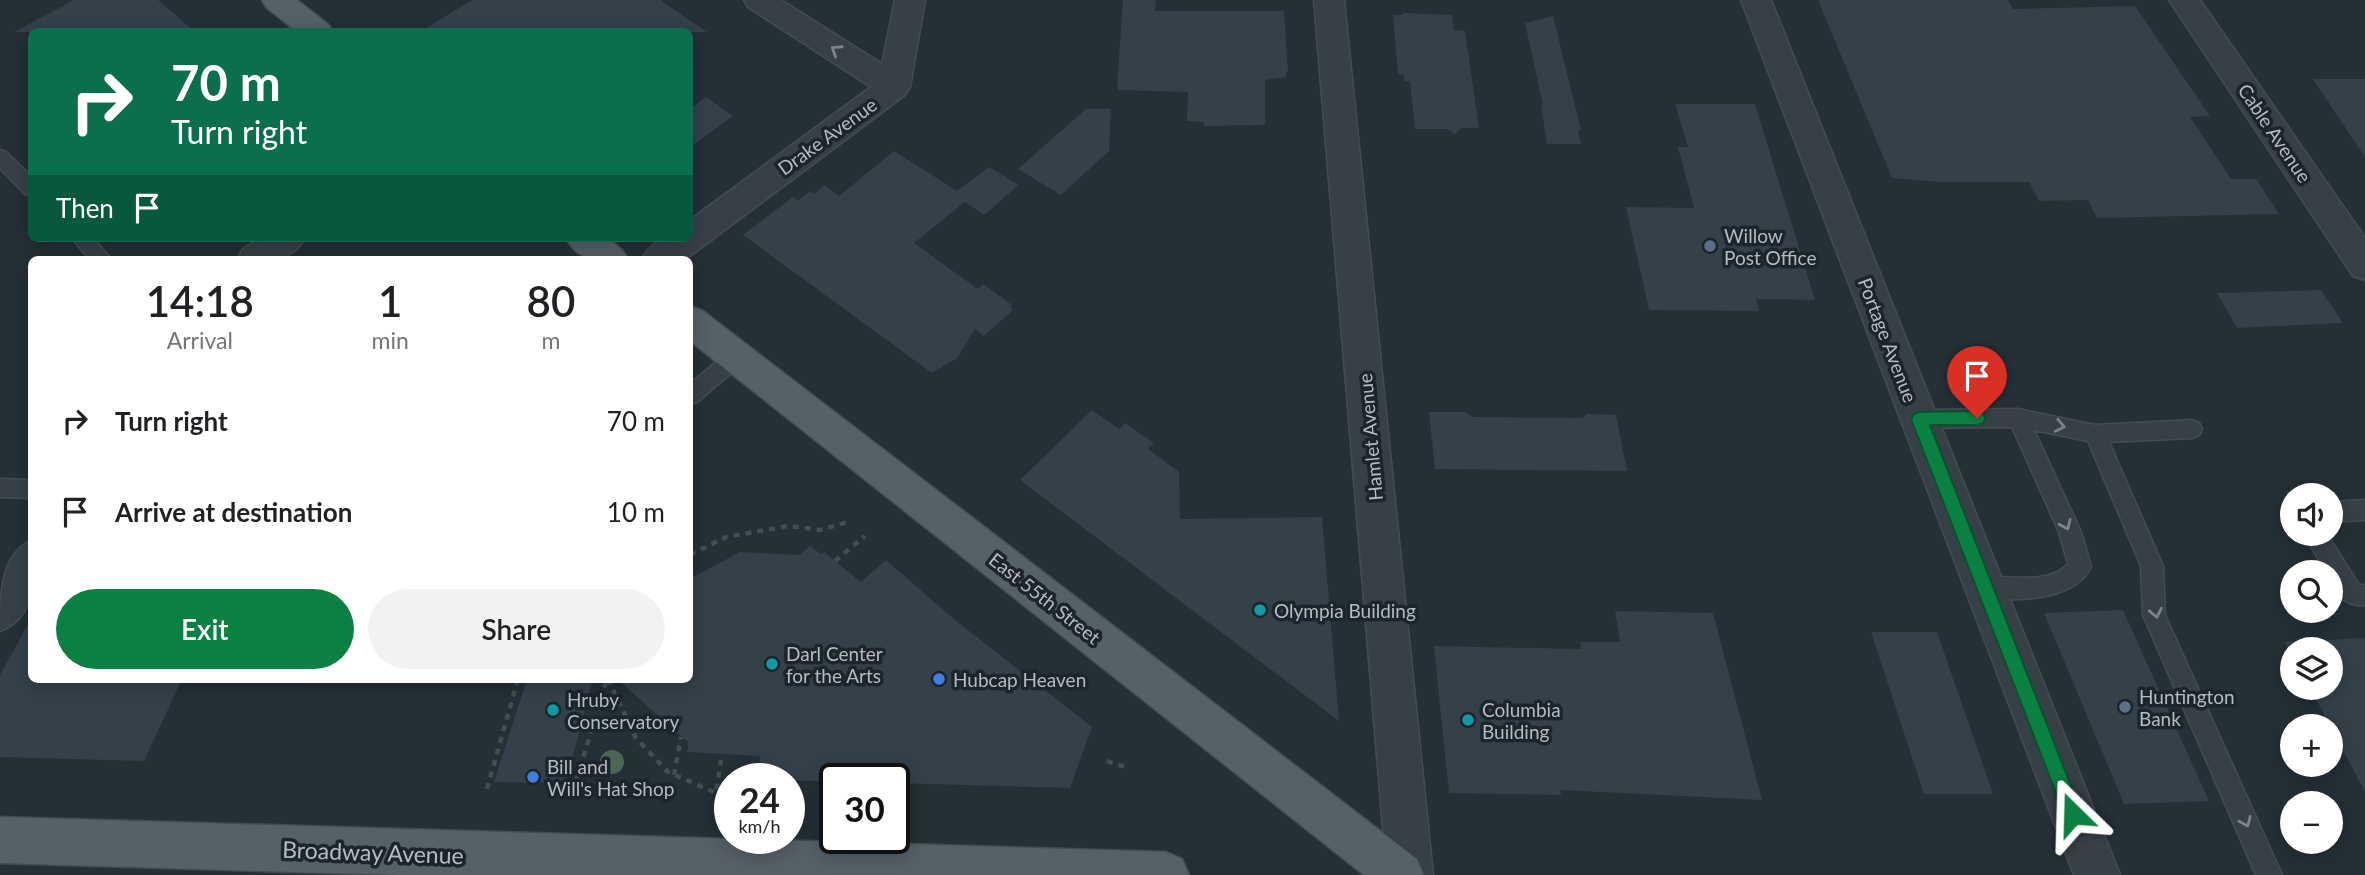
<!DOCTYPE html>
<meta charset="utf-8">
<style>
:root{--surface:#fff;--page:#f2f2f2;--text:#202124;--muted:#757577;--accent:#0b8043}
body{margin:0;font-family:Lato,sans-serif;background:var(--page);color:var(--text);height:100vh;display:flex;flex-direction:column;font-size:26px;white-space:nowrap}
*{box-sizing:border-box;margin:0}
p{font-size:23px;color:var(--muted)}
.icon{flex:none;width:38px;height:38px;fill:none;stroke:currentColor;stroke-width:2;stroke-linecap:round;stroke-linejoin:round}
.map{position:relative;flex:1;overflow:hidden}
.sheet{position:absolute;left:28px;top:256px;width:665px;height:427px;display:flex;flex-direction:column;background:var(--surface);border-radius:10px;box-shadow:0 4px 18px #0003}
.sheet>*{flex:none}
.guide{position:absolute;left:28px;top:28px;width:665px;height:214px;border-radius:10px;box-shadow:0 4px 18px #0003;background:#0b6e4f;color:#fff;overflow:hidden}
.buttons{position:absolute;left:2280px;top:483px;display:grid;gap:14px}
.buttons a{display:grid;place-items:center;width:63px;height:63px;border-radius:50%;background:var(--surface);box-shadow:0 4px 18px #0003;font-size:35px}
.speed{position:absolute;left:714px;top:763px;display:flex;gap:14px;font-size:35px;font-weight:700;text-align:center}
.speed>*{display:grid;place-content:center;width:91px;height:91px;border-radius:50%;background:var(--surface);box-shadow:0 4px 18px #0003;line-height:1}
.speed small{font-size:18px;font-weight:400}
.speed .limit{border:4px solid #111;border-radius:10px;background:#fff;color:#111}
.pin{position:absolute;display:grid;place-items:center;width:60px;height:60px;color:#fff;margin:-72px -30px;border-radius:50% 50% 50% 0;rotate:-45deg;box-shadow:0 0 7px #0007}
.pin .icon{rotate:45deg}
.me{position:absolute;width:77px;margin:-38px;rotate:338deg;stroke-linejoin:round;filter:drop-shadow(0 0 5px #0008)}
.turn{display:flex;align-items:center;gap:24px;height:147px;padding:0 28px;font-size:32px}
.turn .icon{width:91px;height:91px;stroke-width:2.5}
.turn b{display:block;font-size:49px;line-height:60px}
.then{display:flex;align-items:center;height:66px;padding:0 28px;background:#0003;gap:14px;font-size:26px}
.eta{display:flex;justify-content:space-evenly;align-items:center;height:119px;text-align:center}
.eta b{font-size:42px;font-weight:600;line-height:49px}
.action{display:flex;gap:14px;margin-top:auto;padding:14px 28px}
.action a{flex:1;height:80px;border-radius:42px;background:var(--accent);color:#fff;font-size:28px;font-weight:600;line-height:80px;text-align:center}
.action a+a{background:var(--page);color:var(--text)}
ul{padding:0;list-style:none}
li{display:flex;align-items:center;gap:21px;height:91px;padding:0 28px}
li div{flex:1}
li b{display:block;font-size:26px}
li em{font-style:normal}
.map>svg:first-child{display:block}
.building{fill:#34414a}
.lines{fill:none;stroke-linecap:round;stroke-linejoin:round}
.lane-casing{stroke:#444c53;stroke-width:3}
.street-casing{stroke:#444c53;stroke-width:3}
.primary-casing{stroke:#444c53;stroke-width:3}
.path{stroke:#3f504e;stroke-width:4.5;stroke-dasharray:6 6;stroke-linecap:butt}
.lane{fill:#374047;fill-rule:evenodd}
.street{fill:#374047;fill-rule:evenodd}
.primary{fill:#566067;fill-rule:evenodd}
.tree{fill:#4c6555}
.oneway{stroke:#7b848b}
.route{fill:#0b8043;stroke:#07532c;stroke-width:2}
.service-dot{fill:#5c6f8a;stroke:#1d252c;stroke-width:2.5}
.culture-dot{fill:#0f9aa8;stroke:#1d252c;stroke-width:2.5}
.shop-dot{fill:#3f7fe0;stroke:#1d252c;stroke-width:2.5}
.labels{text-anchor:middle;dominant-baseline:central;stroke-width:7;stroke-linejoin:round;paint-order:stroke}
.street-label{font-size:19px;fill:#b2bcc3;stroke:#1d252c}
.poi-label{font-size:19px;fill:#b2bcc3;stroke:#1d252c;text-anchor:start}
.near-street-label{font-size:23px;fill:#b2bcc3;stroke:#1d252c}
</style>
<div class="map">
<svg width="2365" height="875" viewBox="0 0 2365 875">
<rect width="100%" height="100%" fill="#242f36"/>
<!-- building -->
<g class="building">
<path d="M74 0H158L195 32H14Z"/>
<path d="M472 0H660L707 32H420Z"/>
<path d="M1123 0H1156L1155 11H1284L1288 72H1286V77L1265 80V125L1204 126V122L1187 121 1188 92 1117 90Z"/>
<path d="M1818 0H2008L2013 9 2135 6 2210 116 2190 117 2231 179H2256L2279 214 2097 218 2088 200 2039 201 2029 182H1939L1892 178Z"/>
<path d="M1403 13 1452 15 1454 30 1465 31 1479 128H1461L1455 134 1447 129H1415L1410 81H1404V75L1398 74 1393 15H1403Z"/>
<path d="M1553 16 1581 130H1578L1581 144H1547L1541 105H1543L1525 23Z"/>
<path d="M2313 79H2365V157Z"/>
<path d="M706 97 733 116 690 147V109Z"/>
<path d="M1675 104H1755L1815 300 1756 299 1759 311 1649 310 1626 207 1694 208 1678 147H1688Z"/>
<path d="M1086 109H1111L1109 151 1061 195 1018 169Z"/>
<path d="M894 151 957 191 989 167 1019 185 984 215 965 202 914 243 978 289 983 284 1012 305 1010 307 1013 310 984 336 975 329 957 358 932 373 743 235 793 197 798 201 810 191 814 194 825 185 839 196Z"/>
<path d="M2321 290 2343 323 2237 328 2217 293Z"/>
<path d="M1092 410 1119 429 1125 423 1154 443 1148 449 1179 472 1180 519 1322 517 1339 721 1020 480Z"/>
<path d="M1429 412H1466L1472 417 1582 418 1587 414 1616 415 1627 471 1435 469Z"/>
<path d="M810 546 821 554 824 552 861 582 886 560 955 620 1092 727 1070 788 894 783V779H835V782L759 779 760 756 687 752 689 743 617 679H690V579L740 552 800 555Z"/>
<path d="M2123 610 2209 801 2124 804 2044 613Z"/>
<path d="M1615 611 1713 613 1762 800 1560 790 1561 795 1449 793 1434 646 1581 649 1580 642H1620Z"/>
<path d="M32 617V679H182L144 761 0 757V675Z"/>
<path d="M1871 632H1937L1993 794H1924Z"/>
<path d="M2365 638V792L2310 688H2331V649H2292V655L2285 642Z"/>
<path d="M527 679H593L566 783 494 782Z"/>
</g>
<g class="lines">
<!-- lane casing -->
<g class="lane-casing">
<g id="lane">
<path d="M0 150 6 152 32 177V196L25 194 0 168Z"/>
<path d="M72 238H93L111 259H89Z"/>
<path d="M736 349 743 351 746 357 743 363 697 402 690 404V384L729 351Z"/>
<path d="M2018 409 2095 425 2192 420 2199 423 2202 429 2199 435 2192 438 2109 442 2163 566 2165 615 2282 875H2256L2143 615 2141 566 2088 441 2034 430 2081 532 2091 567C2076 601 2007 605 1976 593L1973 586 1976 579 1984 576C2009 576 2049 585 2068 564L2059 532 2012 427 1919 428 1912 425 1909 419 1912 413 1919 410Z"/>
<path d="M0 479 32 480V498L0 497Z"/>
<path d="M2365 500V520L2331 522V502Z"/>
<path d="M2304 534H2327L2359 585H2365V605C2345 607 2331 593 2331 572H2326Z"/>
</g>
</g>
<!-- street casing -->
<g class="street-casing">
<g id="street">
<path d="M744 0H781L882 64 895 0H925L910 87 905 95 686 259H642C653 238 668 238 690 238V220L871 87 748 7Z"/>
<path d="M1314 0H1344L1433 875H1387Z"/>
<path d="M1741 0H1771L2120 875H2074Z"/>
<path d="M2169 0H2200L2365 238V280L2353 276Z"/>
<path d="M261 238H305C291 264 263 259 237 259L243 249Z"/>
<path d="M32 540C32 574 39 616 0 631 0 598 0 554 32 540Z"/>
</g>
</g>
<!-- primary casing -->
<g class="primary-casing">
<g id="primary">
<path d="M262 0H297L329 25 333 32H297L266 7Z"/>
<path d="M566 238C592 238 613 232 628 259 601 259 580 265 566 238Z"/>
<path d="M690 306 703 311 1417 859 1424 875H1364L690 341Z"/>
<path d="M0 817 1166 852 1182 859 1189 875H396L0 863Z"/>
</g>
</g>
<!-- path -->
<g class="path">
<path d="M690 555 726 537 788 526 820 530 848 522"/>
<path d="M835 561 865 536"/>
<path d="M608 679 636 738 668 772 716 793 722 754"/>
<path d="M1107 761 1128 768"/>
<path d="M674 775 681 737"/>
<path d="M487 789 518 679"/>
<path d="M573 791 607 679"/>
</g>
<!-- lane -->
<use href="#lane" class="lane"/>
<!-- street -->
<use href="#street" class="street"/>
<!-- primary -->
<use href="#primary" class="primary"/>
</g>
<!-- trees -->
<circle class="tree" cx="612" cy="762" r="12"/>
<!-- one-way arrows -->
<defs><path id="oneway-chevron" d="M-2-3.5L2.5 0L-2 3.5" fill="none" stroke-width="1.6" stroke-linecap="round" stroke-linejoin="round" transform="scale(1.75)"/></defs>
<g class="oneway">
<use href="#oneway-chevron" transform="translate(836 50) rotate(-147)"/>
<use href="#oneway-chevron" transform="translate(2060 426) rotate(12)"/>
<use href="#oneway-chevron" transform="translate(2066 525) rotate(66)"/>
<use href="#oneway-chevron" transform="translate(2156 613) rotate(78)"/>
<use href="#oneway-chevron" transform="translate(2246 822) rotate(66)"/>
</g>
<!-- route -->
<path class="route" d="M1977 411 1983 413 1985 418 1983 423 1977 425H1930L2082 814 2080 820 2073 823 2066 820 2064 814 1911 419 1914 414 1919 412Z"/>
<!-- markers -->
<g class="service-dot">
<circle cx="1710" cy="246" r="7"/>
<circle cx="2125" cy="707" r="7"/>
</g>
<g class="culture-dot">
<circle cx="1260" cy="610" r="7"/>
<circle cx="772" cy="664" r="7"/>
<circle cx="553" cy="710" r="7"/>
<circle cx="1468" cy="720" r="7"/>
</g>
<g class="shop-dot">
<circle cx="939" cy="679" r="7"/>
<circle cx="533" cy="777" r="7"/>
</g>
<g class="labels">
<!-- street labels -->
<g class="street-label">
<text transform="translate(2275 133) rotate(56)">Cable Avenue</text>
<text transform="translate(827 136) rotate(-36)">Drake Avenue</text>
<text transform="translate(1888 340) rotate(69)">Portage Avenue</text>
<text transform="translate(1370 437) rotate(-95)">Hamlet Avenue</text>
<text transform="translate(1045 598) rotate(38)">East 55th Street</text>
</g>
<!-- poi labels -->
<g class="poi-label">
<text x="1724" y="235">Willow<tspan x="1724" dy="22">Post Office</tspan></text>
<text x="1274" y="610">Olympia Building</text>
<text x="786" y="653">Darl Center<tspan x="786" dy="22">for the Arts</tspan></text>
<text x="953" y="679">Hubcap Heaven</text>
<text x="2139" y="696">Huntington<tspan x="2139" dy="22">Bank</tspan></text>
<text x="567" y="699">Hruby<tspan x="567" dy="22">Conservatory</tspan></text>
<text x="1482" y="709">Columbia<tspan x="1482" dy="22">Building</tspan></text>
<text x="547" y="766">Bill and<tspan x="547" dy="22">Will's Hat Shop</tspan></text>
</g>
<!-- near-street labels -->
<g class="near-street-label">
<text transform="translate(373 852) rotate(2)">Broadway Avenue</text>
</g>
</g>
</svg>
<div class="buttons">
<a><svg class="icon" aria-label="sound" viewBox="0 0 24 24"><path d="M4 9h4l5-4v14l-5-4H4zM17 9q2 3 0 6"/></svg></a>
<a><svg class="icon" aria-label="search" viewBox="0 0 24 24"><circle cx="10" cy="10" r="6"/><path d="M15 15l6 6"/></svg></a>
<a><svg class="icon" aria-label="layers" viewBox="0 0 24 24"><path d="M12 4l9 5-9 5-9-5zM3 14l9 5 9-5"/></svg></a>
<a>+</a>
<a>−</a>
</div>
<div class="speed"><div>24<small>km/h</small></div><div class="limit">30</div></div>
<div class="pin" style="left:1977px;top:418px;background:#d93025"><svg class="icon" aria-label="arrive" viewBox="0 0 24 24"><path d="M6 21V4h12l-3 4 3 4H6"/></svg></div>
<svg class="me" style="left:2073px;top:814px" viewBox="-20 -20 40 40"><path d="M0-17L14 15 0 8-14 15z" fill="#0b8043" stroke="#fff" stroke-width="4"/></svg>
<div class="guide">
<div class="turn"><svg class="icon" aria-label="right" viewBox="0 0 24 24"><path d="M7 20v-9h11M14 6l5 5-5 5"/></svg><div><b>70 m</b>Turn right</div></div>
<div class="then">Then<svg class="icon" aria-label="arrive" viewBox="0 0 24 24"><path d="M6 21V4h12l-3 4 3 4H6"/></svg></div>
</div>
<section class="sheet">
<div class="eta">
<div><b>14:18</b><p>Arrival</p></div>
<div><b>1</b><p>min</p></div>
<div><b>80</b><p>m</p></div>
</div>
<ul>
<li><svg class="icon" aria-label="right" viewBox="0 0 24 24"><path d="M7 20v-9h11M14 6l5 5-5 5"/></svg><div><b>Turn right</b></div><em>70 m</em></li>
<li><svg class="icon" aria-label="arrive" viewBox="0 0 24 24"><path d="M6 21V4h12l-3 4 3 4H6"/></svg><div><b>Arrive at destination</b></div><em>10 m</em></li>
</ul>
<div class="action"><a>Exit</a><a>Share</a></div>
</section>
</div>
